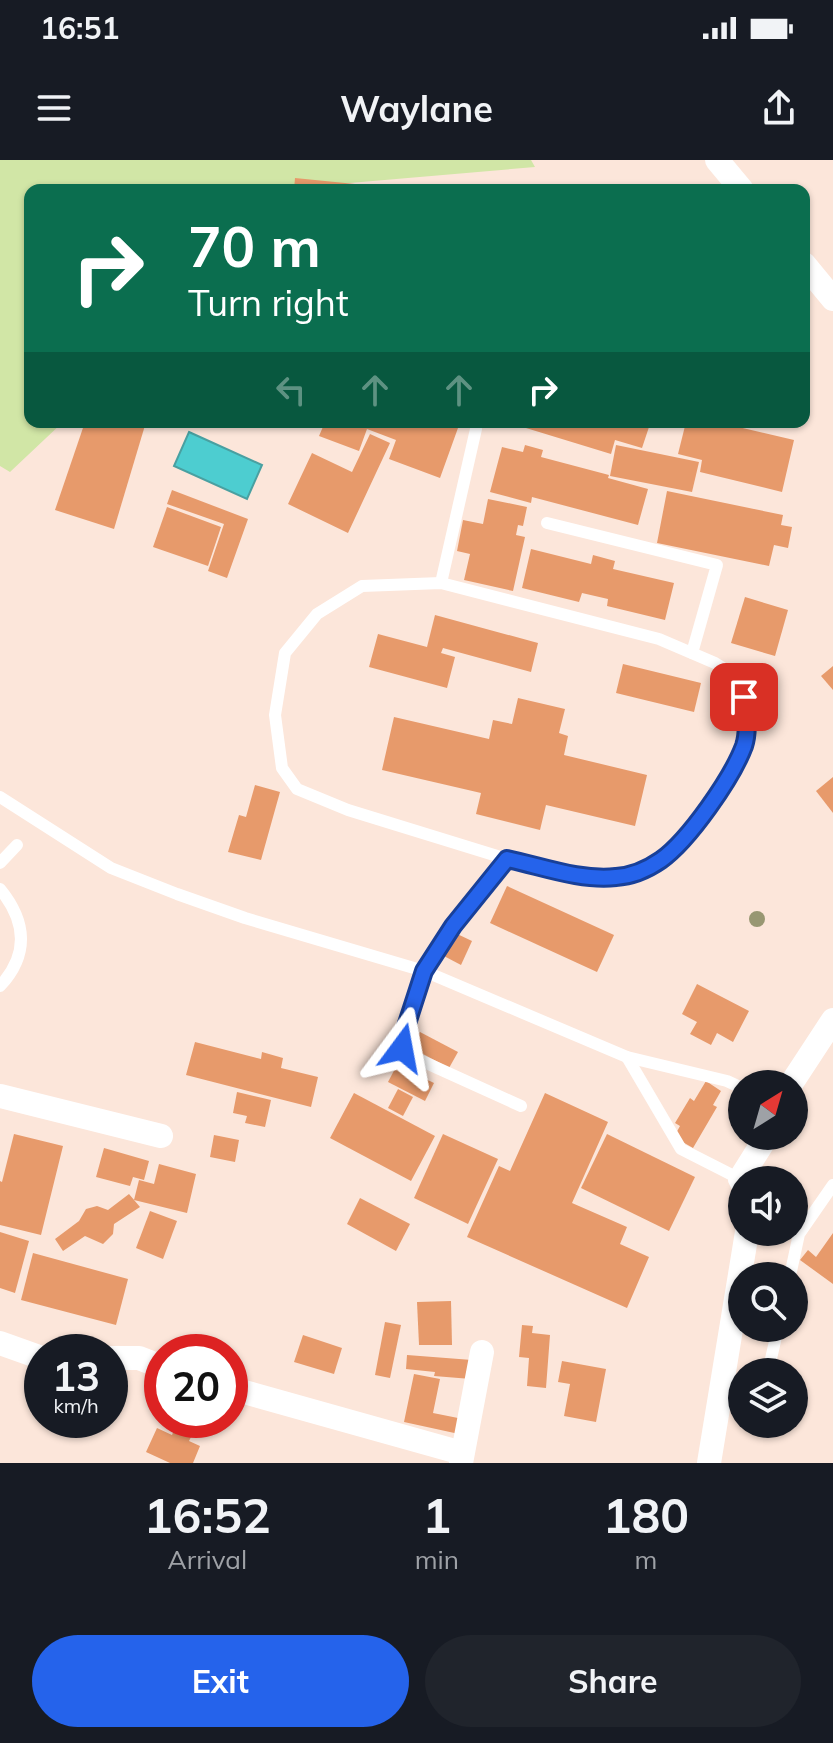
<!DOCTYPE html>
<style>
:root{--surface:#171b24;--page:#20242c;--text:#f1f3f6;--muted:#9ea1a6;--accent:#2563eb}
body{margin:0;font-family:Mulish,sans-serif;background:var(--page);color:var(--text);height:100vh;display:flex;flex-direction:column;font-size:30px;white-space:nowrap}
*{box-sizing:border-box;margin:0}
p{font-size:26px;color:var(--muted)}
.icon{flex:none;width:44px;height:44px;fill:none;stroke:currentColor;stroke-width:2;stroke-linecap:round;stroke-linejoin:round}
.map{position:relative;height:1303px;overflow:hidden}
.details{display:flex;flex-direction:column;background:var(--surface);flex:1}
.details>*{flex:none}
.hud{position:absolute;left:24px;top:24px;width:786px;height:244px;border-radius:16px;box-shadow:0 2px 6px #0004;background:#0b6e4f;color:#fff;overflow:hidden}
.needle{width:52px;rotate:37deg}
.tools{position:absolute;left:728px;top:910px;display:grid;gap:16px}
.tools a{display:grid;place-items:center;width:80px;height:80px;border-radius:50%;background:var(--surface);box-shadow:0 2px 6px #0004;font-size:40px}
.speed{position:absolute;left:24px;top:1174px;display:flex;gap:16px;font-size:40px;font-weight:700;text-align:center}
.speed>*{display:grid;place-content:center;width:104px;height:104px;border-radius:50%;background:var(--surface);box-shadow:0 2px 6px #0004;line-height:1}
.speed small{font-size:20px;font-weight:400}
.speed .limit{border:12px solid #d22;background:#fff;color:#111}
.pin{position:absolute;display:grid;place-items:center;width:68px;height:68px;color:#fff;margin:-34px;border-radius:16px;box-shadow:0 4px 12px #0006}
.me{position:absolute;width:88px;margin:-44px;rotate:13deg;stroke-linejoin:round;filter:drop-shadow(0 0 6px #0008)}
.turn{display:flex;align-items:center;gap:28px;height:168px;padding:0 32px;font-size:36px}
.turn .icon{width:104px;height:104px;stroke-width:2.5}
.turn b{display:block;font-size:56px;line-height:68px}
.lanes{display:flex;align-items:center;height:76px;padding:0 32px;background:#0003;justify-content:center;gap:40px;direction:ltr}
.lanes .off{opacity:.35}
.eta{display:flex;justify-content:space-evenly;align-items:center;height:136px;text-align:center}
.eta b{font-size:48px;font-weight:700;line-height:56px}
.primary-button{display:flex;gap:16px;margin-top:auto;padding:16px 32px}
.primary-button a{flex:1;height:92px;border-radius:48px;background:var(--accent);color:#fff;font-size:32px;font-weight:700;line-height:92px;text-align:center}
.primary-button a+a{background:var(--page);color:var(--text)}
.status{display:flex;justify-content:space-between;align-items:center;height:56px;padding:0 40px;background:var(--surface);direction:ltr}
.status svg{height:22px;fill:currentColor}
header{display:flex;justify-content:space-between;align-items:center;height:104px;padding:0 32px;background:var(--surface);font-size:36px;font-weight:700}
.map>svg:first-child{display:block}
.green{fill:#d1e6a6}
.water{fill:#4dcdd0;stroke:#49a0a1;stroke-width:2}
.building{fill:#e79a6b}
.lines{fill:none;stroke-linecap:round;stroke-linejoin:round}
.lane{stroke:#fff;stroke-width:12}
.street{stroke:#fff;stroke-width:24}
.tree{fill:#989772}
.route-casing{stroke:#184099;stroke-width:20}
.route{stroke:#2563eb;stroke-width:14}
</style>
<div class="status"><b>16:51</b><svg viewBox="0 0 49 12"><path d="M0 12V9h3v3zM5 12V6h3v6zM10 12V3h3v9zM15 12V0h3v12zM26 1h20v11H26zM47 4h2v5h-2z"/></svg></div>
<header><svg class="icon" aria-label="menu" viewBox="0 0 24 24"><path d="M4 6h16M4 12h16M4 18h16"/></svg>Waylane<svg class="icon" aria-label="share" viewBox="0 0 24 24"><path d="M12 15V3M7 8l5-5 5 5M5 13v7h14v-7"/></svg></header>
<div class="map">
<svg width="833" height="1303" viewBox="0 0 833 1303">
<rect width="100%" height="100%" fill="#fce6da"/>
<!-- green -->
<path class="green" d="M0 0H531L535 7 268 30H30V262H63L10 312 0 306Z"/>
<!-- water -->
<path class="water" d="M189 272 262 305 247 339 174 306Z"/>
<!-- building -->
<g class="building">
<path d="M295 18 395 28V30H294Z"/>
<path d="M85 262H146L114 369 55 350Z"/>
<path d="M325 262H441L458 268 440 318 389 299 396 280 367 269 359 291 319 276Z"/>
<path d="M506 262H643L650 264 642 288 615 280 611 294Z"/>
<path d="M686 262H717L794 280 782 332 700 312 702 300 678 294Z"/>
<path d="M370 274 390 283 348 373 288 344 312 293 352 312Z"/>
<path d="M525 285 543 290 541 297 609 315 608 318 648 329 638 365 532 337 531 343 490 332 502 287 523 292Z"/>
<path d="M616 285 699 302 692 332 610 316Z"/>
<path d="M172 330 248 359 227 418 208 411 224 364 167 344Z"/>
<path d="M667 331 783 355 781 365 792 367 788 388 774 385 769 406 657 383Z"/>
<path d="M488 339 527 347 523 366 518 365 516 375 525 377 513 431 464 420 470 394 457 391 463 360 483 364Z"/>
<path d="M167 347 221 367 208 406 153 387Z"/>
<path d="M531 389 591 404 593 395 615 401 613 409 674 423 665 460 607 446 608 439 582 433 579 442 522 428Z"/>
<path d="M745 437 788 450 775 496 731 483Z"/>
<path d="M435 455 538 483 531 512 443 488 441 493 455 497 447 528 369 507 378 474 427 487Z"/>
<path d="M623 504 701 523 694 552 616 533Z"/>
<path d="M833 506V530L821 516Z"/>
<path d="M518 538 565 549 559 573 568 576 564 595 647 615 635 666 546 645 540 670 476 654 481 633 382 610 394 557 489 579 493 560 512 564Z"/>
<path d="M833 617V653L816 631Z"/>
<path d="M255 625 280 632 261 700 228 692 239 655 246 657Z"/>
<path d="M507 726 614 775 597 812 490 763Z"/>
<path d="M453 772 472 781 461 805 442 795Z"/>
<path d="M697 824 749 851 733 882 717 873 711 885 690 874 697 862 682 854Z"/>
<path d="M420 872 458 892 449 908 412 888Z"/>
<path d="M195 882 261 899 262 892 283 898 281 908 318 917 311 947 186 915Z"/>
<path d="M397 905 434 923 425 941 388 922Z"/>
<path d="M706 921 721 931 713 945 717 947 693 988 674 977 680 966 675 963 690 938 694 941Z"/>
<path d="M398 929 413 937 403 956 388 948Z"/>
<path d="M237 932 271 940 265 967 245 963 247 956 233 953Z"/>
<path d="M354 933 435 976 411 1021 330 978Z"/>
<path d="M545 933 608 962 572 1043 627 1067 620 1084 649 1097 627 1148 467 1077 499 1006 510 1011Z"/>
<path d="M14 974 63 986 41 1075 0 1065V1021L2 1022Z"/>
<path d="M443 974 498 999 468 1064 414 1038Z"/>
<path d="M607 974 695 1017 669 1071 581 1028Z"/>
<path d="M214 975 239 980 235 1002 210 997Z"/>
<path d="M104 988 149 1001 144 1020 133 1017 130 1026 96 1017Z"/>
<path d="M159 1004 196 1014 187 1053 134 1040 139 1020 154 1024Z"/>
<path d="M129 1034 140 1047 114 1064 113 1074 103 1084 85 1076 63 1091 55 1079 79 1061 86 1049 97 1046 108 1050Z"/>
<path d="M360 1038 410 1064 396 1091 347 1064Z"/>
<path d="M150 1051 177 1061 163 1099 136 1088Z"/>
<path d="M0 1072 29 1081 15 1133 0 1128Z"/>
<path d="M833 1073V1124L800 1100 808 1090 816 1097Z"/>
<path d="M33 1093 128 1119 116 1165 21 1140Z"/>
<path d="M451 1141 452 1185H419L417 1142Z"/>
<path d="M385 1162 401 1165 390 1218 375 1215Z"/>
<path d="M522 1165 533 1166 532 1173 550 1175 546 1228 527 1226 529 1198 519 1197Z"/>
<path d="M303 1175 342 1188 334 1214 294 1202Z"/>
<path d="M407 1195 472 1200 471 1219 434 1216 435 1212 406 1209Z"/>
<path d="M562 1201 606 1209 596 1262 564 1256 570 1224 558 1222Z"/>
<path d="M414 1214 440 1219 433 1253 463 1259 459 1274 404 1262Z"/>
<path d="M176 1265 193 1273 189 1281 200 1286 193 1303H170L146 1292 157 1268 172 1275Z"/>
</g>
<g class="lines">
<!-- lane -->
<g class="lane">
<path d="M547 363 717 405 692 493"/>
<path d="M441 423 659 479 715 503 734 515 744 537 747 558 745 584 715 637 692 669 661 700 641 712 618 717 595 718 507 699 348 650 297 629 282 608 275 555 285 493 317 454 362 426Z"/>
<path d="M441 423 476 269"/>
<path d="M0 637 111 708 177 734 245 758 424 811 627 897 727 921 742 928"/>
<path d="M507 699 453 766 424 811 402 879V888L413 897 521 946"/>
<path d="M0 703 17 685"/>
<path d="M0 729C27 762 29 795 0 826"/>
<path d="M627 897 681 989 740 1019"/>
<path d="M790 1116 799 1074 833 1025"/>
<path d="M768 1212 778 1168"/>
</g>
<!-- street -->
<g class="street">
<path d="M717 0 742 30"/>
<path d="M804 104 833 139"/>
<path d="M791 924 833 860"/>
<path d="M0 936 161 976"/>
<path d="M742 1023 740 1019 767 976"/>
<path d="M0 1183 42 1198"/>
<path d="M110 1198H139L162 1207"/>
<path d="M230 1228 462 1293"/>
<path d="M461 1303 482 1192"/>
<path d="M709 1303 747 1072"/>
</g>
</g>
<!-- trees -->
<circle class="tree" cx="757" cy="759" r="8"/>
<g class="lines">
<!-- route casing -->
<g class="route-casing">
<path id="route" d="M402 888V879L424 811 453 766 507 699C541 706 580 721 616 717 632 716 648 709 661 700 689 680 732 618 744 586 749 571 746 553 744 537"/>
</g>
<!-- route -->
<use href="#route" class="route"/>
</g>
</svg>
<div class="tools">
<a><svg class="needle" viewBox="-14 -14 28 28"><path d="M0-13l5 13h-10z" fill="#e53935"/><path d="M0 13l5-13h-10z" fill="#9ea1a6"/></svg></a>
<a><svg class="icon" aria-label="sound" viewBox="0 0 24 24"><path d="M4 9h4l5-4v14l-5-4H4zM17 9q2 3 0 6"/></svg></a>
<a><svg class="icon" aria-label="search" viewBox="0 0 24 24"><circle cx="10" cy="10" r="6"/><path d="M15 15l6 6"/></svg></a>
<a><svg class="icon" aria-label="layers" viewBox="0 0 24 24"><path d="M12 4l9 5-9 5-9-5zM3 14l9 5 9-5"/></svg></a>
</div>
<div class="speed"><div>13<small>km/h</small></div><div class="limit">20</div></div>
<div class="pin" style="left:744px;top:537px;background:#d93025"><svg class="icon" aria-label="arrive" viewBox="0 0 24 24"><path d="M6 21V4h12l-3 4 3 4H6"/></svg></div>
<svg class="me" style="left:402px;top:888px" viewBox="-20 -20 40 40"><path d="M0-17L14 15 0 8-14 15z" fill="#2563eb" stroke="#fff" stroke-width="4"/></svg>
<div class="hud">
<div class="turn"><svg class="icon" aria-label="right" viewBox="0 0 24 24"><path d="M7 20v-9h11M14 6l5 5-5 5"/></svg><div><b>70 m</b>Turn right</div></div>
<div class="lanes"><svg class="icon off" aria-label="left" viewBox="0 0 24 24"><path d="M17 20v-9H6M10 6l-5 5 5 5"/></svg><svg class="icon off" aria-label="ahead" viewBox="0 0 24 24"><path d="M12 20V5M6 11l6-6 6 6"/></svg><svg class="icon off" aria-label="ahead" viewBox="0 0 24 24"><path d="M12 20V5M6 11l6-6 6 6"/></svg><svg class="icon" aria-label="right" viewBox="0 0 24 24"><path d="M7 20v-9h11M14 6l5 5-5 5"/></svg></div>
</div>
</div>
<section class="details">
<div class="eta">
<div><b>16:52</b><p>Arrival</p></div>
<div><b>1</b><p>min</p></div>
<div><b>180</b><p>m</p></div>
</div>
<div class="primary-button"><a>Exit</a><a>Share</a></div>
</section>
